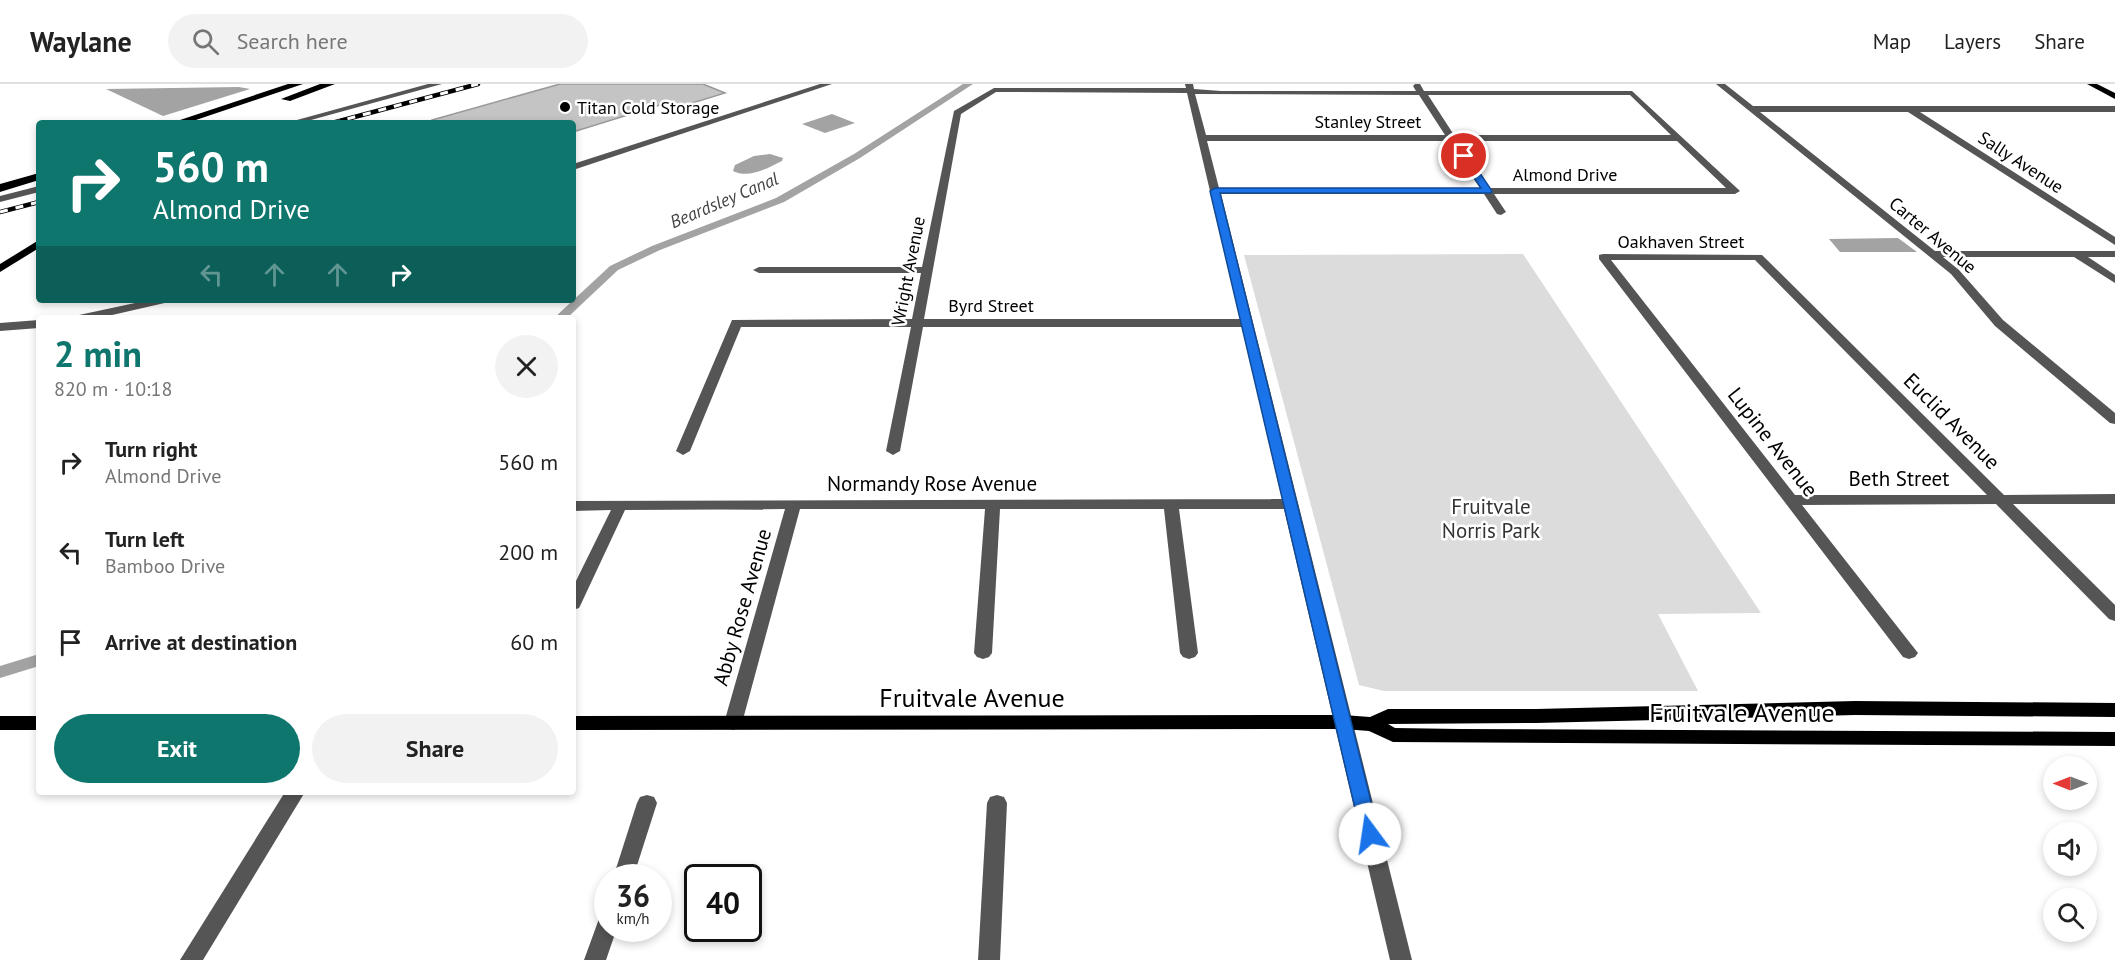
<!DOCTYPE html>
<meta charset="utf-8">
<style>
:root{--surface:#fff;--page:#f2f2f2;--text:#222;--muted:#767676;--line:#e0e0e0;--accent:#0f766e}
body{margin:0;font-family:"PT Sans",sans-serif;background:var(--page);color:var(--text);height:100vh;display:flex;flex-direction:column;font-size:22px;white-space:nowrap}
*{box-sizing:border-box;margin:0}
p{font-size:20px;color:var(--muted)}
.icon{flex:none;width:33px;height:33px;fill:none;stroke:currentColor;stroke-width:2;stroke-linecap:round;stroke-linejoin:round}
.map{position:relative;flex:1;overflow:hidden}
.panel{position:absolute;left:36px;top:231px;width:540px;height:480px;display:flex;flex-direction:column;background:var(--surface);border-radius:6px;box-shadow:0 3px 9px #0003}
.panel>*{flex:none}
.top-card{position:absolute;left:36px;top:36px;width:540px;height:183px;border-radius:6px;box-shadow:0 3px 9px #0003;background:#0f766e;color:#fff;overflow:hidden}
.needle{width:39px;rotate:270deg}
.buttons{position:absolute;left:2043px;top:672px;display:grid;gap:12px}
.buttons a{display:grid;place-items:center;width:54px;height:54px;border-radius:50%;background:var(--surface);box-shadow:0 3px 9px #0003;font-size:30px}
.speed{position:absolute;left:594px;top:780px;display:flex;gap:12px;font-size:30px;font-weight:700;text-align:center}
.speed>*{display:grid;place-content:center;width:78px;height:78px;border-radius:50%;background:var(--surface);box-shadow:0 3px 9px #0003;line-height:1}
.speed small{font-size:15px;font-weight:400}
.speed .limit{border:3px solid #111;border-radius:9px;background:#fff;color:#111}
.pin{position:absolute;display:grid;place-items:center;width:51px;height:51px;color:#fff;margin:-26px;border:3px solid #fff;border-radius:50%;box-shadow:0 2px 6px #0007}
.me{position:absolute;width:66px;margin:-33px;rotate:346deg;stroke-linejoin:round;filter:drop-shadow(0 0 4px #0008)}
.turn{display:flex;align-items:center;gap:21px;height:126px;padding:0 18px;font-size:27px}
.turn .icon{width:78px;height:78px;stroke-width:2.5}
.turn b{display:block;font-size:42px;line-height:51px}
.lanes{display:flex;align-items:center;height:57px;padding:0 18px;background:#0003;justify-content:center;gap:30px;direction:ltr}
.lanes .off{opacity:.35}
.round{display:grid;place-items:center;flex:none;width:63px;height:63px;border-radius:32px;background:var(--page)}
.overview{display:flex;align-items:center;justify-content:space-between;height:102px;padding:0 18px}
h1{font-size:36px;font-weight:700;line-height:45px;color:var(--accent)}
.action{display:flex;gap:12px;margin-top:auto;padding:12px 18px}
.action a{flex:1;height:69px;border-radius:36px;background:var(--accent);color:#fff;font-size:24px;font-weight:700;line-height:69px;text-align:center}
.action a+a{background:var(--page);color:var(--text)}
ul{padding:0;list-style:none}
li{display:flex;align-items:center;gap:18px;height:90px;padding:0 18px}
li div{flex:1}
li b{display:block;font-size:22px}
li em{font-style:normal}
header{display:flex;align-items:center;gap:36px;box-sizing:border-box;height:84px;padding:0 30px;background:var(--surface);border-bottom:2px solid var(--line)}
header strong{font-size:28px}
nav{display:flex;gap:33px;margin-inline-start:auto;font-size:21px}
.search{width:420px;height:54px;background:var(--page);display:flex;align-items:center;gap:15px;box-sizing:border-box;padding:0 21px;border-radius:33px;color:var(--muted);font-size:22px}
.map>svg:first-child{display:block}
.green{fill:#dcdcdc}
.water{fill:#a3a3a3}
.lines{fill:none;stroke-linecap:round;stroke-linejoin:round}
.canal{fill:#a3a3a3;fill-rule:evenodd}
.building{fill:#c4c4c4;stroke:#999;stroke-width:1.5}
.minor{fill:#555;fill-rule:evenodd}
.major{fill:#000;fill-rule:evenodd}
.highway{fill:#000;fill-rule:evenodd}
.rail-casing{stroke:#000;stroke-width:4.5}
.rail{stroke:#fff;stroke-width:3;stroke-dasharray:8;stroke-linecap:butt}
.route{fill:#1a73e8;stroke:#114b97;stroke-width:1.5}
.poi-dot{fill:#000;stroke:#fff;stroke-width:2}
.labels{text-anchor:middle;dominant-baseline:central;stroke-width:5;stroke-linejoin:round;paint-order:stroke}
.far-poi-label{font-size:18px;fill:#000;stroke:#fff;text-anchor:start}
.far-street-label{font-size:18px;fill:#000;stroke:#fff}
.far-water-label{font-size:18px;font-style:italic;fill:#444;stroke:#fff}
.street-label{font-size:21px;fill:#000;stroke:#fff}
.park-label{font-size:21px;fill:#333;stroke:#fff}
.near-street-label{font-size:26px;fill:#000;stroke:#fff}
</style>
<header>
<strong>Waylane</strong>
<div class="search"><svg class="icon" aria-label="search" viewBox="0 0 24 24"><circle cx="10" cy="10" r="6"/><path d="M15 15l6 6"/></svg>Search here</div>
<nav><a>Map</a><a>Layers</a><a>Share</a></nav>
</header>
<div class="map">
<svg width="2115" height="876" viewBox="0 0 2115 876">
<rect width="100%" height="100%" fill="#fff"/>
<!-- green -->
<path class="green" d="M1523 170 1761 529 1658 530 1698 607H1384L1359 601 1244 171Z"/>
<!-- water -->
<g class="water">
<path d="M239 3 250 5 163 32 106 5Z"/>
<path d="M832 30 855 39 825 49 802 40Z"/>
<path d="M770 70 783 74 782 77C768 84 749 95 733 87L735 81 754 72Z"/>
<path d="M1898 154 1917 168H1840L1829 155Z"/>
</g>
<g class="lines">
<!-- canal -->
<g class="canal">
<path d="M963 0H973L860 74 784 118 660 166 618 186 567 234H554L610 182 652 162 776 114 854 70Z"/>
<path d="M39 570V582L0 594V582Z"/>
</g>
</g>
<!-- building -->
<path class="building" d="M560 0H703L725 9 670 26 660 21 573 48V39H433L432 36Z"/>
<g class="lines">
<!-- minor -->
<g class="minor">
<path d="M428 0H442L300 39H286Z"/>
<path d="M820 0H832L573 86V80Z"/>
<path d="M1185 0H1193L1194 5 1221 7H1416L1413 2 1415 0H1420L1424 7H1632L1740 107 1735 110H1494L1506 128 1501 131 1497 130 1484 110H1221L1412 876H1390L1284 425H1179L1198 569 1195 573 1189 575 1183 573 1180 569 1164 425H1000L992 569 989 573 983 575 977 573 974 569 985 425H800L742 639 739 644 733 646 727 644 724 639 785 425 625 426 581 520 579 524 573 526V503L611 426 573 427V417L1282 415 1242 243H923L900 367 893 371 886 367 911 243H741L690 367 683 371 676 367 732 236 912 235 921 189H759L753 186 759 183H922L954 27 994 4H1186ZM996 8 1187 9 1240 235H924L961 30ZM1195 10 1419 11 1445 51H1206ZM1428 11H1630L1671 51H1454ZM1207 57H1449L1480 104H1219ZM1458 57H1677L1726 104H1490Z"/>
<path d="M1716 0H1725L1753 22H2115V28H1920L2115 153V161L1908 28H1760L1935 167H2115V173H2088L2115 191V199L2074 173H1943L1959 186 2003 236 2115 329V340L2110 339 1995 242 1951 190Z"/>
<path d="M39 102V108L0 118V112Z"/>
<path d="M1603 170 1762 171 2004 411 2115 410V420H2013L2115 521V537L2109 535 1996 420 1802 421 1918 569 1915 573 1909 575 1903 573 1599 175V171ZM1611 176H1755L1987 411H1795Z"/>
<path d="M149 216H171L169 218 99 234H77L79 231Z"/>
<path d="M39 236V244L0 247V239Z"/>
<path d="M285 708H305L203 876H180Z"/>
<path d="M647 711 654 713 657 719 633 794H613L637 719 640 713Z"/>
<path d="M997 711 1004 713 1007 719 1000 876H978L987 719 990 713Z"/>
<path d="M608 830V844H617L606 876H584L600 832Z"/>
</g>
<!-- major -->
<g class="major">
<path d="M2087 0H2097L2115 9V15Z"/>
<path d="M39 156V164L0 188V180Z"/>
<path d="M1855 617 2115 619V633L1855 631 1536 639 1388 640 1395 644 1460 645 2115 648V662L1393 658 1369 647 1343 645 573 646V632L1343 631 1370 633 1388 625H1536Z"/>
<rect x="0" y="632" width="39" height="14"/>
</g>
<!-- highway -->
<g class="highway">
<path d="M288 0H303L187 39H171Z"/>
<path d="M320 0H335L290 17 281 15Z"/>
<path d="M39 89V96L0 108V100Z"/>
</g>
<!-- rail casing -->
<g class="rail-casing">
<g id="rail">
<path d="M332 39 478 0"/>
<path d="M0 128 39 118"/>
</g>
</g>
<!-- rail -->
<use href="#rail" class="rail"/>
</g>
<!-- route -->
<path class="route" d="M1461 70H1467L1492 107 1491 109H1220L1379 750 1376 755 1370 757 1364 755 1361 750 1210 107 1215 104H1481L1459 72Z"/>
<!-- markers -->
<circle class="poi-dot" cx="565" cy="23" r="6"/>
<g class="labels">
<!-- far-poi labels -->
<g class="far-poi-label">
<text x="577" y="23">Titan Cold Storage</text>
</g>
<!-- far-street labels -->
<g class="far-street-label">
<text x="1368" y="37">Stanley Street</text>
<text transform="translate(2021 78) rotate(33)">Sally Avenue</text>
<text x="1565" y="90">Almond Drive</text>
<text transform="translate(1933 151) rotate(40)">Carter Avenue</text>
<text x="1681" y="157">Oakhaven Street</text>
<text transform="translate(908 187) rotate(-79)">Wright Avenue</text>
<text x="991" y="221">Byrd Street</text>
</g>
<!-- far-water labels -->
<g class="far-water-label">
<text transform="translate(724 116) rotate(-23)">Beardsley Canal</text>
</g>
<!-- street labels -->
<g class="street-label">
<text transform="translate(1952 337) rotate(45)">Euclid Avenue</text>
<text transform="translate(1773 358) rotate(52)">Lupine Avenue</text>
<text x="1899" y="394">Beth Street</text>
<text x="932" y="399">Normandy Rose Avenue</text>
<text transform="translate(742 523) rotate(-74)">Abby Rose Avenue</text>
</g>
<!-- park labels -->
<g class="park-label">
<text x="1491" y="422">Fruitvale<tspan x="1491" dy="24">Norris Park</tspan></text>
</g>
<!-- near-street labels -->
<g class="near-street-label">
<text x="972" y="613">Fruitvale Avenue</text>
<text x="1742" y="628">Fruitvale Avenue</text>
</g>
</g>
</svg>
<div class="buttons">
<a><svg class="needle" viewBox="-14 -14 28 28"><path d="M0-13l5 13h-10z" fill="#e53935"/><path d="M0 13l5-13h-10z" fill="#767676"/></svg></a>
<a><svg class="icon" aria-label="sound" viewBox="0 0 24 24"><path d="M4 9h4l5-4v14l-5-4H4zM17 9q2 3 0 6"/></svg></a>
<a><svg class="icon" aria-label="search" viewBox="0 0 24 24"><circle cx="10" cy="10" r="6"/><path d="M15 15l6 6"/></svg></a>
</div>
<div class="speed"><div>36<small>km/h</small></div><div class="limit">40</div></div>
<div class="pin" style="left:1464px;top:72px;background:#d93025"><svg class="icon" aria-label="arrive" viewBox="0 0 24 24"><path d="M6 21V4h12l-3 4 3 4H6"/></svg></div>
<svg class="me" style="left:1370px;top:750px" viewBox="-20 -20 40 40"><circle r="19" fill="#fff"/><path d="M0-13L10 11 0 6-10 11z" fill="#1a73e8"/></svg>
<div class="top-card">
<div class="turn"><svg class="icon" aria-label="right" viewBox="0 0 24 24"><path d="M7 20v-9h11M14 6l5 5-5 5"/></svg><div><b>560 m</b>Almond Drive</div></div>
<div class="lanes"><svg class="icon off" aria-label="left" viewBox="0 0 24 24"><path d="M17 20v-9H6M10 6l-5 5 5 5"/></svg><svg class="icon off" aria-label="ahead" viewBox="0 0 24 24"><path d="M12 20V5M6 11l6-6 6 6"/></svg><svg class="icon off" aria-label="ahead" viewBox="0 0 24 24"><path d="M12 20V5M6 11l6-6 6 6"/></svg><svg class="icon" aria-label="right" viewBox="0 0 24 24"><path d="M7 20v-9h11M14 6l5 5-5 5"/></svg></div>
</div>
<section class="panel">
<div class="overview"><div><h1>2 min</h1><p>820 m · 10:18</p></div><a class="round"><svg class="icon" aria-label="close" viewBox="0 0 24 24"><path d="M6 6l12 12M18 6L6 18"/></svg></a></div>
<ul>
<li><svg class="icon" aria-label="right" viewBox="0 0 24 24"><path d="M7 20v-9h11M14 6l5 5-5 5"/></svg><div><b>Turn right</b><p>Almond Drive</p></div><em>560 m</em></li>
<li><svg class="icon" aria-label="left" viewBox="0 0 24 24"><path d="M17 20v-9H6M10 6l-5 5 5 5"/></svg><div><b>Turn left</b><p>Bamboo Drive</p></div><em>200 m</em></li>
<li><svg class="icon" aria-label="arrive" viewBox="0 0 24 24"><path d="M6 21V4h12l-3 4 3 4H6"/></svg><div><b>Arrive at destination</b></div><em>60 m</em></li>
</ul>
<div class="action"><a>Exit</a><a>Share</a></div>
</section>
</div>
